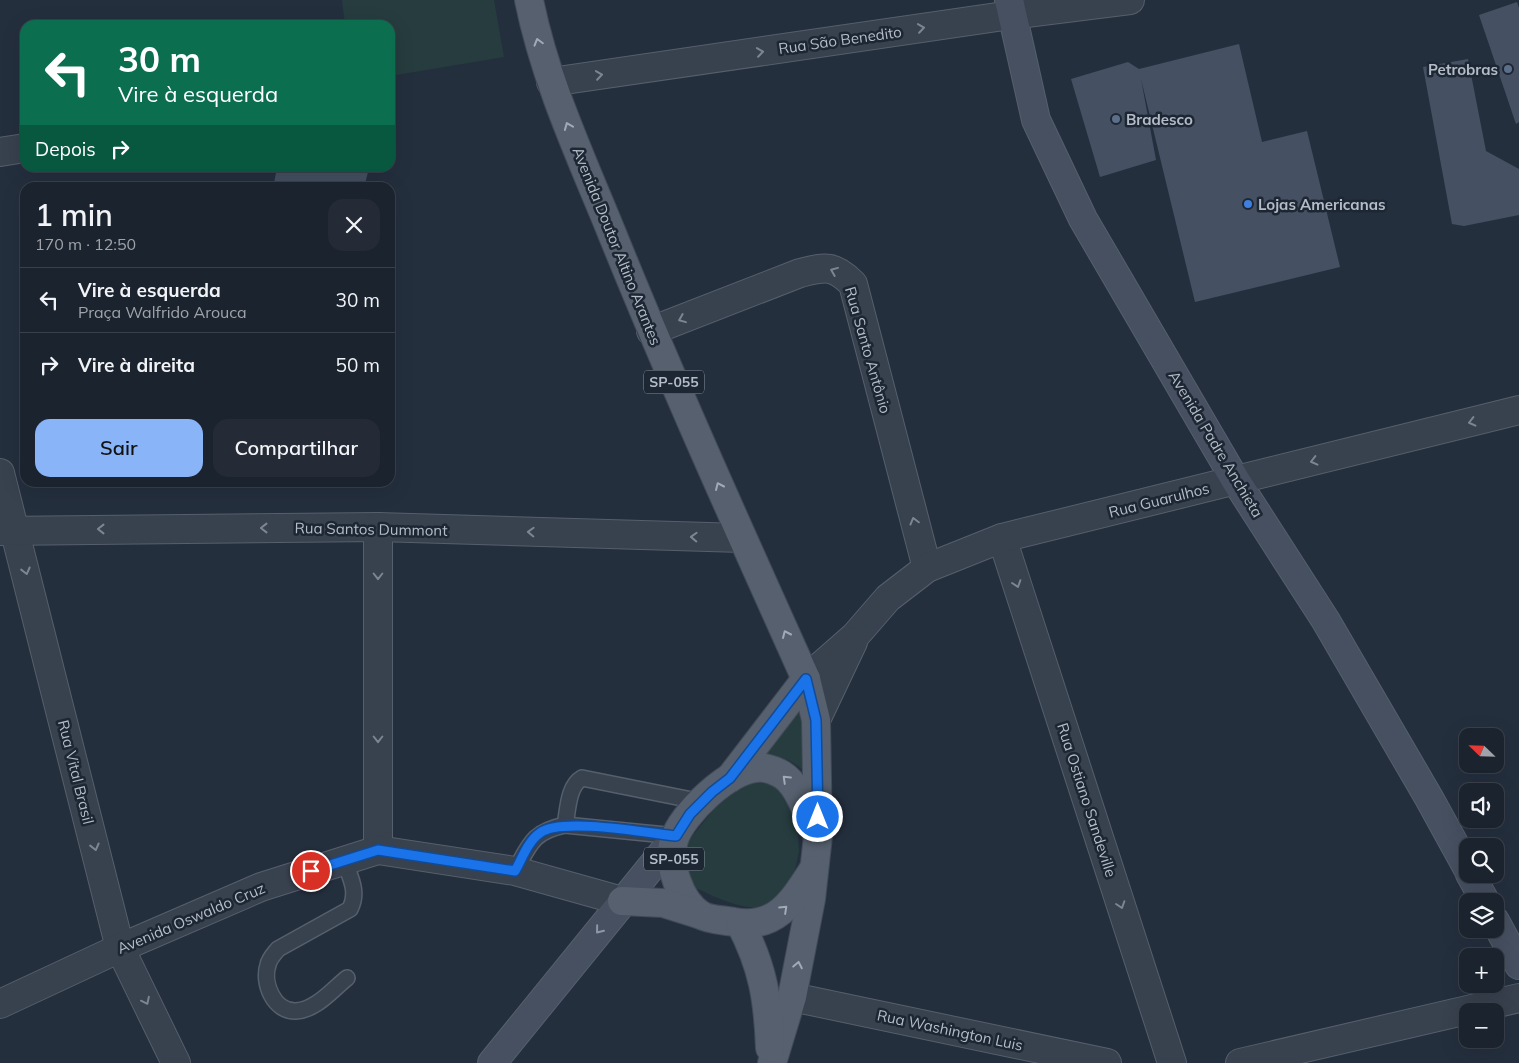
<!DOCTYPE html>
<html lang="pt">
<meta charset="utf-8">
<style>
:root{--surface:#1b232e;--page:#242b36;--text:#f1f3f6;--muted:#a0a4aa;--line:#39404a;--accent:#8ab4f8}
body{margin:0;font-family:Mulish,sans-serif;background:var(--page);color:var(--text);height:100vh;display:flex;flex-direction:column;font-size:19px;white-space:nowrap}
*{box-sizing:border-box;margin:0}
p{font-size:16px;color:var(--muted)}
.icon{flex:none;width:28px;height:28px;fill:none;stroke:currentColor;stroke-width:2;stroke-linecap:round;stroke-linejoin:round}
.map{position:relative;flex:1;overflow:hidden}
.details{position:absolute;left:20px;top:182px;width:375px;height:305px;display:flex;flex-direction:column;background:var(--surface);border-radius:15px;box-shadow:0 5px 20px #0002,0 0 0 1px var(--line)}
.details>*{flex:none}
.top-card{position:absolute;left:20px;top:20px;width:375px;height:152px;border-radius:15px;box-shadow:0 5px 20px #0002,0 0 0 1px var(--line);background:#0b6e4f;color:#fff;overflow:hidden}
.needle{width:32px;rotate:293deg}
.tools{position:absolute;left:1459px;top:728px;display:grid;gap:10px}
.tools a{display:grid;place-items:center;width:45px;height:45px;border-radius:10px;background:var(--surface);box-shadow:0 5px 20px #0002,0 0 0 1px var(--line);font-size:25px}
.pin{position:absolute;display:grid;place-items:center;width:42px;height:42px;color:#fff;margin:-21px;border:2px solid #fff;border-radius:50%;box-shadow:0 1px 5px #0007}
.me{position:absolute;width:55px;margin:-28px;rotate:0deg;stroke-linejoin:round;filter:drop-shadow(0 0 4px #0008)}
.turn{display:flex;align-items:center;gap:18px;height:105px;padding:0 15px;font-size:22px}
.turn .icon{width:65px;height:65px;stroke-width:2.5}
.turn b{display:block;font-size:35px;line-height:42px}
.then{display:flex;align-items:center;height:48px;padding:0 15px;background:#0003;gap:10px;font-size:19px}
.round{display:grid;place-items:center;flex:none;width:52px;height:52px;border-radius:15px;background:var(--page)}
.headline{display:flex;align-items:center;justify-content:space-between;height:85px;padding:0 15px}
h1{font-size:30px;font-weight:600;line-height:38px}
.primary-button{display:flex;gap:10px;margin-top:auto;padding:10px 15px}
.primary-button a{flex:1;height:58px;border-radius:15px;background:var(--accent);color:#111;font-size:20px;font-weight:600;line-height:58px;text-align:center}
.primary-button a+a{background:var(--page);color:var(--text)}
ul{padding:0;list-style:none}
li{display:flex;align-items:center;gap:15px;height:65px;padding:0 15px;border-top:1px solid var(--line)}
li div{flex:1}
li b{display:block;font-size:19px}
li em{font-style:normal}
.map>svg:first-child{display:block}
.green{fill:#263c3f}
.building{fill:#455162}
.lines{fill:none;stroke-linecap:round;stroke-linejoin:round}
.lane-casing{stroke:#565f6c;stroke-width:18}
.street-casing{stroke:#565f6c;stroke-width:30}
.secondary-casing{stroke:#565f6c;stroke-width:30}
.primary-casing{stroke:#414a57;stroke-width:30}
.lane{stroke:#38414e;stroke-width:15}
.street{stroke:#38414e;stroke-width:28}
.secondary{stroke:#465061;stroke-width:28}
.primary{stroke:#56606e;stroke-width:28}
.oneway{stroke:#7c8592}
.oneway2{stroke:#a1aab7}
.oneway3{stroke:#8e96a5}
.route-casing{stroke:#114b97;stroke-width:12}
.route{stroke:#1a73e8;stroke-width:9}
.service-dot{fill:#5c6f8a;stroke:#1d2633;stroke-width:2}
.shop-dot{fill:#3f7fe0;stroke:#1d2633;stroke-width:2}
.labels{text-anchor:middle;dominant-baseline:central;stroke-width:5;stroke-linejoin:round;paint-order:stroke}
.shield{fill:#1d2633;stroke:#878f9c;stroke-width:1}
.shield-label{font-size:14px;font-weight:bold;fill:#b4bcc9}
.street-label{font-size:15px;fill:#b4bcc9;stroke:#1d2633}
.poi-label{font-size:15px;font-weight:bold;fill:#b4bcc9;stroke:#1d2633;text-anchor:start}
</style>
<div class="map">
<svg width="1519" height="1063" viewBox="0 0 1519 1063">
<rect width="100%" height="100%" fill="#242f3e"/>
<!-- green -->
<g class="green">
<path d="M342 0H494L504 57 390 76V25H345Z"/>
<path d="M803 697 810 778C795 759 779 755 756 755Z"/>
<path d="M755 776 776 781 788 801 797 823 799 851 792 884 770 908C742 910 718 899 694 887L684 863 688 842 728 791Z"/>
</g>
<!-- building -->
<g class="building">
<path d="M1517 2 1519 8V122L1516 124 1479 15Z"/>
<path d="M1239 44 1262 142 1307 131 1340 267 1195 302 1141 79 1156 160 1100 177 1071 79 1128 62 1139 69Z"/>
<path d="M1468 59 1486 151 1519 169V215L1464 226 1452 224 1423 67Z"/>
<path d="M277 168H369L364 188H273Z"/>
</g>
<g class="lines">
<!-- lane casing -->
<g class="lane-casing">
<g id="lane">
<path d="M565 825C568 810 568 786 582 778L702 802"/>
<path d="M344 860C350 877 359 892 350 909L278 949C274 954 269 959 268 965 262 983 274 1012 296 1011 316 1010 332 990 347 978"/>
<path d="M515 871C530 844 532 832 565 825L676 836"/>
</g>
</g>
<!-- street casing -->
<g class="street-casing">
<g id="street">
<path d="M551 82 1011 15 1130 0"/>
<path d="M0 152 25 148"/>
<path d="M651 331 800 273C825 267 833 264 853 284L927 568"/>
<path d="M0 473 120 948 176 1063"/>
<path d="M0 531 378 527 742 538"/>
<path d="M1002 538 1172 1063"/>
<path d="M806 679 855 636 888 598 927 568 1002 538 1519 410"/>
<path d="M816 720 853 642"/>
<path d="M378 850V527"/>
<path d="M792 997 1107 1063"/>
<path d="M0 1004 120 948 261 887 378 850 515 871 622 901"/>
<path d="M1240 1063 1519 998"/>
</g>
</g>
<!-- secondary casing -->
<g class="secondary-casing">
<g id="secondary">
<path d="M1009 0 1036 120 1083 219 1236 481 1326 621 1429 798 1468 869"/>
<path d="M1470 874 1485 901"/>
<path d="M1495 921 1519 965"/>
<path d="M492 1063 674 839"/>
</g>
</g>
<!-- primary casing -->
<g class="primary-casing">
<g id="primary">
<path d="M529 0C545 80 580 155 611 231 672 382 739 530 806 679L816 720 818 836 811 899 792 997 772 1063"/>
<path d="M730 778 806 679"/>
<path d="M813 870C793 901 776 930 734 922 724 920 709 920 701 915 680 902 667 864 674 840 682 814 729 769 757 768 764 767 773 770 779 773 798 782 806 812 815 830"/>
<path d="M622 901 663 903 701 915"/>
<path d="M740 923C763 967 768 999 770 1048"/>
</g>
</g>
<!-- lane -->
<use href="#lane" class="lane"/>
<!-- street -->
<use href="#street" class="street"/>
<!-- secondary -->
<use href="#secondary" class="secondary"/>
<!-- primary -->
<use href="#primary" class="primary"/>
</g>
<!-- one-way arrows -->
<defs><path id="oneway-chevron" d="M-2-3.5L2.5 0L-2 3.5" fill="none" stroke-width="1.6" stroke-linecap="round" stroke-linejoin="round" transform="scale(1.25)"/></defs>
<g class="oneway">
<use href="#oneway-chevron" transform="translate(921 28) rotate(-8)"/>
<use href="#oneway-chevron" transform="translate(760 52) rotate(-8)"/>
<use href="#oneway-chevron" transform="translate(599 75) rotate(-8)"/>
<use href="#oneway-chevron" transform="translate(834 271) rotate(-158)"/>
<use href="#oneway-chevron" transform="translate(682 319) rotate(158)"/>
<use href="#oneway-chevron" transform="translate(1472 422) rotate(166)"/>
<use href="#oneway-chevron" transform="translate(1314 461) rotate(166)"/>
<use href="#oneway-chevron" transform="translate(914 521) rotate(-105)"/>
<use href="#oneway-chevron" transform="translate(264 528) rotate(180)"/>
<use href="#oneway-chevron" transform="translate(101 529) rotate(180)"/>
<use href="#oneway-chevron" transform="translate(531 532) rotate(-178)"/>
<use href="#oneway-chevron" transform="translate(694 537) rotate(-178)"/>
<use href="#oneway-chevron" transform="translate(26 571) rotate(76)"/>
<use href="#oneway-chevron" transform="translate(378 576) rotate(90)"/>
<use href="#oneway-chevron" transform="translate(1017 584) rotate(72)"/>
<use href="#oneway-chevron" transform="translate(378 739) rotate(90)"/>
<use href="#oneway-chevron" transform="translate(95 847) rotate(76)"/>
<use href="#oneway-chevron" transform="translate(1121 905) rotate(72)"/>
<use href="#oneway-chevron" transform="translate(146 1001) rotate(64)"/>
</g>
<g class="oneway2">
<use href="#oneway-chevron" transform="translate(538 42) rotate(-106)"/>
<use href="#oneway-chevron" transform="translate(568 126) rotate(-112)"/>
<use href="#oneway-chevron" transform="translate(719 486) rotate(-114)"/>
<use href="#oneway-chevron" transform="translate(786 634) rotate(-114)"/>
<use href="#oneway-chevron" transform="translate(786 779) rotate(-136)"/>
<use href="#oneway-chevron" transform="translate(784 909) rotate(-43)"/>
<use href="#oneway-chevron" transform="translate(798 965) rotate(-79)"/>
</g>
<use class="oneway3" href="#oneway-chevron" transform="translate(599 930) rotate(129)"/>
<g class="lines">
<!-- route casing -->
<g class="route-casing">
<path id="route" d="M311 871 378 850 515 871C522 859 528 841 540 833 560 817 648 833 676 836L690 814 712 792 730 778 806 679 816 720 818 817"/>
</g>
<!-- route -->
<use href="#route" class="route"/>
</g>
<!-- markers -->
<g class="service-dot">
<circle cx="1508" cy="69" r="5"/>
<circle cx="1116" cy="119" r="5"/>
</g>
<circle class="shop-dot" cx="1248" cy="204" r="5"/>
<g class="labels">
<!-- shield labels -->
<g class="shield">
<rect x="644" y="370.5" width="60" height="23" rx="4"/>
<rect x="644" y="847.5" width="60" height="23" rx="4"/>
</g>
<g class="shield-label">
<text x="674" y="382">SP-055</text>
<text x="674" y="859">SP-055</text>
</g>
<!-- street labels -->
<g class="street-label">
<text transform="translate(840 40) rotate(-8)">Rua São Benedito</text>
<text transform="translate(617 246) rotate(68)">Avenida Doutor Altino Arantes</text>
<text transform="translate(868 350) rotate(74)">Rua Santo Antônio</text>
<text transform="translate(1216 444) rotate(59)">Avenida Padre Anchieta</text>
<text transform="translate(1159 500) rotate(-14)">Rua Guarulhos</text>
<text transform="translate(371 529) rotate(1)">Rua Santos Dummont</text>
<text transform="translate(76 772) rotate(76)">Rua Vital Brasil</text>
<text transform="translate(1087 800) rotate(72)">Rua Ostiano Sandeville</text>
<text transform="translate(191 918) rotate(-23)">Avenida Oswaldo Cruz</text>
<text transform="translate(950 1030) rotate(12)">Rua Washington Luis</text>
</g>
<!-- poi labels -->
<g class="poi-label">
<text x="1498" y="69" text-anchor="end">Petrobras</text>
<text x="1126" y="119">Bradesco</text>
<text x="1258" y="204">Lojas Americanas</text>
</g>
</g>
</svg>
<div class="tools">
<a><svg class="needle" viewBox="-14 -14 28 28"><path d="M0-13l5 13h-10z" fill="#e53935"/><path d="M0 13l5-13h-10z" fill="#a0a4aa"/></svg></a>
<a><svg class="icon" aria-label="sound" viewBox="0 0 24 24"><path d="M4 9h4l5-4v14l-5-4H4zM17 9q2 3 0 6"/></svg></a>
<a><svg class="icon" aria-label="search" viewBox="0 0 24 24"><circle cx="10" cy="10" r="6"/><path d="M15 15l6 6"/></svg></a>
<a><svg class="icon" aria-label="layers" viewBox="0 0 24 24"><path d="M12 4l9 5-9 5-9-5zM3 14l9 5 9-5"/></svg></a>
<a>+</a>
<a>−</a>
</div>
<div class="pin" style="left:311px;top:871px;background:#d93025"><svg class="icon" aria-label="arrive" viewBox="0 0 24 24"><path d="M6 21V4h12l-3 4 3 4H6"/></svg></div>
<svg class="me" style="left:818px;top:817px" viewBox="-20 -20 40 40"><circle r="17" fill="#1a73e8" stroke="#fff" stroke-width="3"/><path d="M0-11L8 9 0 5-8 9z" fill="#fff"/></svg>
<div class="top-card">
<div class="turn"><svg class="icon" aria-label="left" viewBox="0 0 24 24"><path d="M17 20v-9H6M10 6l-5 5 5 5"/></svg><div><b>30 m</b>Vire à esquerda</div></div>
<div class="then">Depois<svg class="icon" aria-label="right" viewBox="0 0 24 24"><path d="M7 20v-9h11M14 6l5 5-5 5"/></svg></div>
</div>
<section class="details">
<div class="headline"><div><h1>1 min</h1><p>170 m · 12:50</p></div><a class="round"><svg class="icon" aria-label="close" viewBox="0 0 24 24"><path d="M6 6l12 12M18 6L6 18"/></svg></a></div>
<ul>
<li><svg class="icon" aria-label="left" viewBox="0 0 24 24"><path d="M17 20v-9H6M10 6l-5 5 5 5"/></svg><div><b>Vire à esquerda</b><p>Praça Walfrido Arouca</p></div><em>30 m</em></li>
<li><svg class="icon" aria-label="right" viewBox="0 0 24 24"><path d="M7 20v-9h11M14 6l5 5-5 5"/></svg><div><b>Vire à direita</b></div><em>50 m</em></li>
</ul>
<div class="primary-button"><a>Sair</a><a>Compartilhar</a></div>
</section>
</div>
